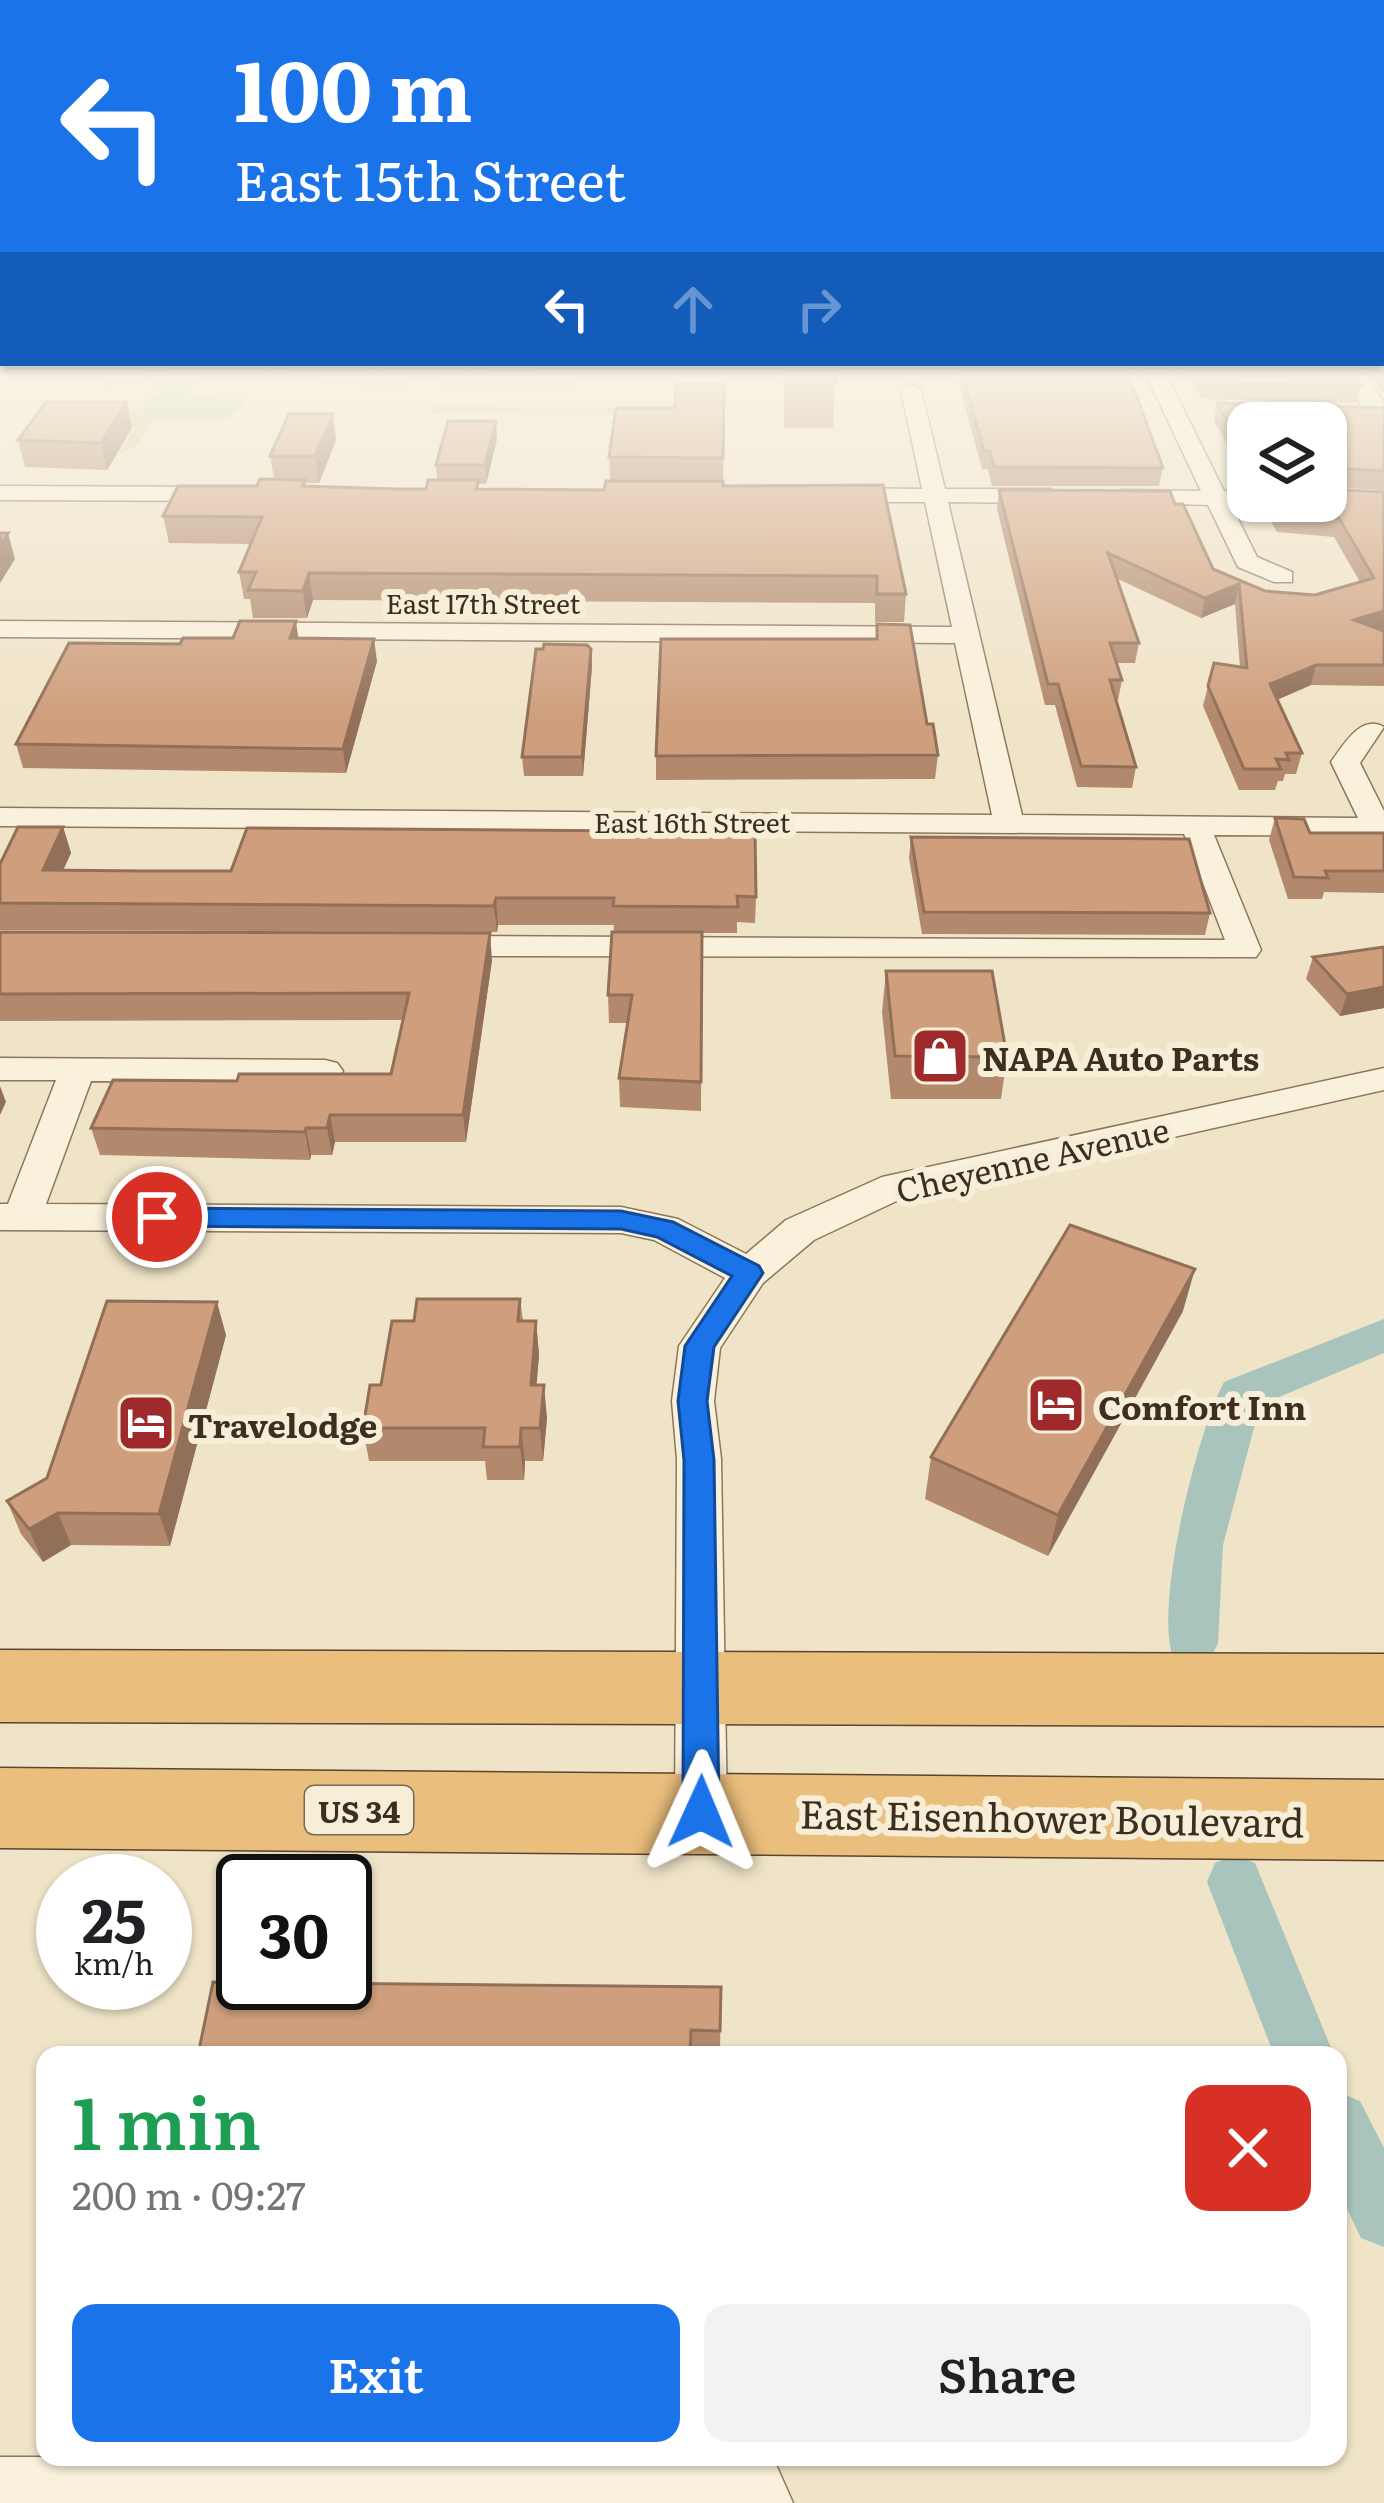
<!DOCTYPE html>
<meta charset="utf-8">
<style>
:root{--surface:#fff;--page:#f2f2f2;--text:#202124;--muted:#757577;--accent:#1a73e8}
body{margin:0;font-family:Literata,serif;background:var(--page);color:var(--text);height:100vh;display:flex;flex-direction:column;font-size:45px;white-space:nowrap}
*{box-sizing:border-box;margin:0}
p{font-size:39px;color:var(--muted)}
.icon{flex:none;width:66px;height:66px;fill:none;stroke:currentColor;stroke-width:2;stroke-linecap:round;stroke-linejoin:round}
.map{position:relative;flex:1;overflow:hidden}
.details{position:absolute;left:36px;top:2046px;width:1311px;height:420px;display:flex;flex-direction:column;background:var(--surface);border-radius:24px;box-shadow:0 3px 9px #0004}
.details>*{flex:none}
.hud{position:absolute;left:0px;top:0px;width:1386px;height:366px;box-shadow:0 3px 9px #0004;background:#1a73e8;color:#fff;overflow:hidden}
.buttons{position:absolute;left:1227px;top:402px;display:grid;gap:24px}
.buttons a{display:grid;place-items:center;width:120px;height:120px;border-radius:24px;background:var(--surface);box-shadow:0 3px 9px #0004;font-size:60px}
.speed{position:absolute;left:36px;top:1854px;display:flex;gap:24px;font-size:60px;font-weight:700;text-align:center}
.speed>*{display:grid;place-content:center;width:156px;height:156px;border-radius:50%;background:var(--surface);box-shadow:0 3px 9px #0004;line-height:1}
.speed small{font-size:30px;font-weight:400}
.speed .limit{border:6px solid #111;border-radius:18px;background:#fff;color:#111}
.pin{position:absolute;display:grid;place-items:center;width:102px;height:102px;color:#fff;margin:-51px;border:6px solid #fff;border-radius:50%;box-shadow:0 3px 12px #0007}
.me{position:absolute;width:132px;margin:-66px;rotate:1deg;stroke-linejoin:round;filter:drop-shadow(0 0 9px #0008)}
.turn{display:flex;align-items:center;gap:42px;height:252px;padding:0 36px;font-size:54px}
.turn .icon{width:156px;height:156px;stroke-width:2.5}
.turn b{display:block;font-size:84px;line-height:102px}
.lanes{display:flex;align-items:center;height:114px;padding:0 36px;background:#0003;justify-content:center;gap:60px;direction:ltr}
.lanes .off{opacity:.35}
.round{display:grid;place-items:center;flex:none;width:126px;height:126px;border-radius:24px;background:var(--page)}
.summary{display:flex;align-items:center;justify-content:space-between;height:204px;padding:0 36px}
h1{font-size:72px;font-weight:600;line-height:90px;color:#1e9e55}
.cta{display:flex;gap:24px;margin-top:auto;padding:24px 36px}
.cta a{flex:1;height:138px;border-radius:24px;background:var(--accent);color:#fff;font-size:48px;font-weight:600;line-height:138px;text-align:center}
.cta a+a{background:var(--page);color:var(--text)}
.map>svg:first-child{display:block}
.green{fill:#c9cf9b}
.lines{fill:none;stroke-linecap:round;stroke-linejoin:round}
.canal{fill:#a9c4bc;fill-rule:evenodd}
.minor-casing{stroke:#8d765c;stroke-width:3}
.trunk-casing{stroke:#5b4430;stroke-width:3}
.minor{fill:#faf1dc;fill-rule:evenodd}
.trunk{fill:#eabe7c;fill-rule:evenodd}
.wall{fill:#b2896c}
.shaded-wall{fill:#916f58}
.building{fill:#cf9f7d;stroke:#916f58;stroke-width:3}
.route{fill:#1a73e8;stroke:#114b97;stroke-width:3}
.labels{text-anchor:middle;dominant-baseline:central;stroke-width:12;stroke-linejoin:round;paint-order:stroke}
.far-street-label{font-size:27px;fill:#3d2e20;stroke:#f7eed8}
.shield{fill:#f7eed8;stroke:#756857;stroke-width:3}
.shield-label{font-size:30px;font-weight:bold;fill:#3d2e20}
.poi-label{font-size:33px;font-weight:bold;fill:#3d2e20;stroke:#f7eed8;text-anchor:start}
.street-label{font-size:33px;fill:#3d2e20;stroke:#f7eed8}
.near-street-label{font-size:39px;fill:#3d2e20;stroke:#f7eed8}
</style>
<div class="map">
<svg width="1384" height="2503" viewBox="0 0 1384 2503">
<rect width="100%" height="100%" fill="#f0e4c8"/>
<!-- green -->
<g class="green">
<path d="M251 368H365L408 386 431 388 329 385Z"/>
<path d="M490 368H535L580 387 439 389 440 385Z"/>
<path d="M185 371 200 383 184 387 192 398 248 399 228 419 152 420 137 446 120 453 135 427 109 426 119 409H141L145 399 156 397 160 391 152 390 154 383H116L104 390 109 381Z"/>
<path d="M434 406 611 408 630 415 431 414Z"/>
</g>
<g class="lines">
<!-- canal -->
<g class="canal">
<path d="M1384 1319V1353L1260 1405 1223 1545 1218 1643 1210 1659 1192 1665 1174 1659C1152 1612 1198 1429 1224 1382Z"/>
<path d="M1235 1855 1255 1863 1334 2055H1274L1207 1882 1215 1863Z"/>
<path d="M1338 2092 1360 2101 1384 2148V2247L1361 2238 1338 2190Z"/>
</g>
<!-- minor casing -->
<g class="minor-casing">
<g id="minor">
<path d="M1143 368H1163L1224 491H1248V501H1257L1231 505 1257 557 1292 572V582H1274L1238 567 1208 505 1113 502 1110 497 1121 490 1201 491Z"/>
<path d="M1343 368H1363L1384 403 1381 418H1367Z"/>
<path d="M911 384 921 390 945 489H1051L1062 496 1051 503 948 502 1022 815 1358 818 1331 762C1344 744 1361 714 1384 727L1360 763 1384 811V836L1214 835 1261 950 1256 957 437 956 421 946 437 936 1225 940 1184 834 0 826V808L992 815 955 643 0 637V621L952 627 925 502H833L822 495 833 488 922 489 901 390Z"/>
<path d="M0 486 229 487 240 494 229 501 0 500Z"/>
<path d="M0 1058 325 1060 337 1063 343 1071 337 1079 325 1082 91 1081 46 1204 621 1207 678 1219 746 1254 786 1220 882 1177 1384 1068V1090L905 1197 814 1240 763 1283 720 1348 714 1401 721 1459 727 1812 719 1829 701 1836 683 1829 675 1812 677 1459 672 1401 679 1346 725 1278 654 1240 621 1233 0 1230V1204H8L56 1080H0Z"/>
<path d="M0 2457H767L774 2460 793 2503H0Z"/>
</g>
</g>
<!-- trunk casing -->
<g class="trunk-casing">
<g id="trunk">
<path d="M0 1650 1384 1654V1726L0 1722Z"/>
<path d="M0 1768 1384 1780V1860L0 1848Z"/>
</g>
</g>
<!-- minor -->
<use href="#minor" class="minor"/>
<!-- trunk -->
<use href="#trunk" class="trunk"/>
</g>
<!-- wall -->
<g class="wall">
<path d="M784 368H835L833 428H784Z"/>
<path d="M961 368 1163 468 1159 486H992L988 469H982L959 384Z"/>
<path d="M1185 368H1352L1361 386 1356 403 1202 399Z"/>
<path d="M1368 368H1384V394Z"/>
<path d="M724 385 723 486 883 485 906 594 904 622H875V603L313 600 307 618H253L250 599H244L239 572 251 544 169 543 163 516 274 479 270 456 336 440 319 483H306V487L426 489 437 480 436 465 496 421 497 439 486 484H479V489L604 490 610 481 609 457 675 408Z"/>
<path d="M1217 403 1384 408V490L1326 487V423H1248V481L1214 421Z"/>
<path d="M132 428 107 470 25 467 18 440Z"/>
<path d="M999 490 1175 504 1213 569 1265 591 1315 595 1360 582 1334 537 1277 532 1259 501H1326L1384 492V630H1381L1384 631V686L1311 685 1277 700 1302 753 1296 774H1285L1283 781H1278L1275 790H1239L1203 706 1208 686 1240 667 1235 604 1201 618 1116 578 1139 643 1135 663H1117L1122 680 1118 700H1116L1136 767 1132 788 1077 787 1055 705H1045L997 509Z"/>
<path d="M877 624 938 755 935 779 656 780V756L876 639Z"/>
<path d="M298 638 377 661 346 773 23 768 16 744Z"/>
<path d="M591 649 592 666 583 776H524L522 757Z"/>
<path d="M1275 818 1310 833H1384V893L1324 892 1322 899H1288L1269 840Z"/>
<path d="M63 827 71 853 63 870 756 897 755 923 737 922V933H702L701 1111 620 1107 619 1078 628 1023H609L608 995 614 925H498L497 932 0 930V903Z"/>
<path d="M911 837 1210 913 1205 935 922 934 909 858Z"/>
<path d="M0 932 492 960 466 1142H335L332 1155H311L310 1160 100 1155 91 1128 237 1081 391 1074 403 1020 0 1021Z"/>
<path d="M1384 947V1008L1340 1016 1306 979 1313 957Z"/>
<path d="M886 971 1007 1057 1001 1099H891L882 1012Z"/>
<path d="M520 1299 523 1321H536L539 1355 536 1385 547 1418 543 1461H525L524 1480H487L485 1461H369L363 1428 381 1385 414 1321Z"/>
<path d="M1183 1311 1048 1556 925 1499 931 1457Z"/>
<path d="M226 1335 170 1546 71 1545 43 1562 21 1534 7 1501 47 1478Z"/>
<path d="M721 1987 720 2055H198Z"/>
</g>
<!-- shaded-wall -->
<g class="shaded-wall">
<path d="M127 402 132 428 107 470 101 443Z"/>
<path d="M333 414 336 440 319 483 315 456Z"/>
<path d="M496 421 497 439 486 484 485 465Z"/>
<path d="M8 533 15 559 0 583V545Z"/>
<path d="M309 573 313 600 307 618 303 591Z"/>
<path d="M1239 584 1235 604 1201 618 1205 598Z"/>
<path d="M1384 611V630L1349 640 1354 620Z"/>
<path d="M296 621 299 643 290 638Z"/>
<path d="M374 639 377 661 346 773 343 749Z"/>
<path d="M591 649 592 666 583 776 582 757Z"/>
<path d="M1316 665 1311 685 1265 705 1270 684Z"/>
<path d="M63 827 71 853 51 896 43 870Z"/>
<path d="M496 898 498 925 497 932 494 906Z"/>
<path d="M490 933 492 960 466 1142 463 1115Z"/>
<path d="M1384 987V1008L1340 1016 1347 994Z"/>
<path d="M0 1086 6 1102 0 1115Z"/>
<path d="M330 1115 335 1142 332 1155 327 1128Z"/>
<path d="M306 1128 311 1155 310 1160 305 1132Z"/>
<path d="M1195 1269 1183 1311 1048 1556 1058 1515Z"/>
<path d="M217 1302 226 1335 170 1546 159 1514Z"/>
<path d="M536 1321 539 1355 534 1418 531 1385Z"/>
<path d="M544 1385 547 1418 543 1461 540 1428Z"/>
<path d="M521 1428 525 1461 524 1480 520 1447Z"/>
<path d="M58 1513 71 1545 43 1562 29 1529Z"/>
</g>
<!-- building -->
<g class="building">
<path d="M785 368H835L836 383 785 382Z"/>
<path d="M961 368H1126L1163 468 994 467 990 451H984Z"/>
<path d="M1198 368H1352L1361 386 1205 382Z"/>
<path d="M676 385H724L723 458 609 457 616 408H675Z"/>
<path d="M46 402H127L101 443 18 440Z"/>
<path d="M1217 403 1384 408V471L1331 468 1326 474V423H1248V456Z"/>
<path d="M289 414H333L315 456H270Z"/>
<path d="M448 421H496L485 465H436Z"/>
<path d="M260 479 305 480 302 486 396 489H426L428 480H479L476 489 604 490 606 481H723V486L883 485 906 594H877V576L309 573 303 591 248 590 256 572H239L262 517 163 516 178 486H257Z"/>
<path d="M1326 489 1384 492V611L1354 620 1384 631V665H1316L1270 684 1302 753H1286L1289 760 1276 759 1281 769H1244L1208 686 1214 663 1247 668 1239 584 1205 598 1108 553 1139 643H1110L1122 680H1110L1136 767 1081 766 1058 684H1048L999 490 1170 491 1175 504H1183L1213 569 1265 591 1315 595 1374 578 1339 518 1281 513 1274 501H1326Z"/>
<path d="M0 533H8L0 545Z"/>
<path d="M240 621H296L290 638 374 639 343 749 16 744 69 643 180 644 183 638H233Z"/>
<path d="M877 624 910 625 927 724H933L938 755 656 756 661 639H877Z"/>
<path d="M544 644 587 645 591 649 582 757H522L536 649H543Z"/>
<path d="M1275 818 1304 819 1310 833H1384V871H1325L1328 878 1294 877Z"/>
<path d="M18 827H63L43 870 143 871H231L247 828 755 832 756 897 737 896 738 907 613 906 614 898H496L494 906 0 903V864Z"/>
<path d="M911 837 1189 839 1210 913 924 912Z"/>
<path d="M0 932 490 933 463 1115H330L327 1128H306L305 1132 91 1128 113 1080 237 1081 239 1074H391L409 993 0 994Z"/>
<path d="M612 932H702L701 1082 619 1078 632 995H608Z"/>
<path d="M1384 947V987L1347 994 1313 957Z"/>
<path d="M886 971H992L1007 1057 895 1056Z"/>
<path d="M1070 1225 1195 1269 1058 1515 931 1457Z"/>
<path d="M417 1299H520L518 1321H536L531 1385H544L540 1428H521L520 1447H483L485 1428H363L370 1385H381L392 1321H414Z"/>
<path d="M107 1301 217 1302 159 1514 58 1513 29 1529 7 1501 47 1478Z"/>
<path d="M213 1982 721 1987 720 2031 691 2030 690 2055H198Z"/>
</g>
<!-- sky -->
<linearGradient id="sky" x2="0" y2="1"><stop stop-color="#8fbad6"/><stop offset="0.51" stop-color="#f8f3e6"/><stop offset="1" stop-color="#f8f3e6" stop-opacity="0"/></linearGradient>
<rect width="1384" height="718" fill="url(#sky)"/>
<!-- route -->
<path class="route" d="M157 1208 621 1211 673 1222 759 1266 763 1273 714 1347 707 1401 714 1460 719 1812 713 1823 701 1828 688 1823 683 1812 684 1460 678 1401 685 1346 732 1276 657 1237 621 1229 157 1226 143 1217Z"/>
<!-- icons -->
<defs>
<g id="shop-square" transform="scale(3)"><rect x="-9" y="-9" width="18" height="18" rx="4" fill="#9e2a2b" stroke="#f7eed8"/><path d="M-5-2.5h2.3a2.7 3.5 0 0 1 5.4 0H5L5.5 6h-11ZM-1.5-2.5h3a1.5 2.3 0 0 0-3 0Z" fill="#fff"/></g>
<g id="hotel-square" transform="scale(3)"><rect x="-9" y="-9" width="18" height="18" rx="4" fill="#9e2a2b" stroke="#f7eed8"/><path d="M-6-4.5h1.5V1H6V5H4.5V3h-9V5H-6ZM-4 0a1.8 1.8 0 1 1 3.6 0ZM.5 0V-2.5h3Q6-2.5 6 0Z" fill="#fff"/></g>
</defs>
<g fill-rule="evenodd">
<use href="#shop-square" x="940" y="1056"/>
<use href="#hotel-square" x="1056" y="1405"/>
<use href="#hotel-square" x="146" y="1423"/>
</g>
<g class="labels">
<!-- far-street labels -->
<g class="far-street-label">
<text x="483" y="602">East 17th Street</text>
<text x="692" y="821">East 16th Street</text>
</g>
<!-- shield labels -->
<rect class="shield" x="305" y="1786" width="108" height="48" rx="9"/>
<g class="shield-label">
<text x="359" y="1810">US 34</text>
</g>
<!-- poi labels -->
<g class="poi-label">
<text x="982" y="1056">NAPA Auto Parts</text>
<text x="1098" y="1405">Comfort Inn</text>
<text x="188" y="1423">Travelodge</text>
</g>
<!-- street labels -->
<g class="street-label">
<text transform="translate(1032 1158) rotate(-13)">Cheyenne Avenue</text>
</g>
<!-- near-street labels -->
<g class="near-street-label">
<text transform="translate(1052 1816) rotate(1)">East Eisenhower Boulevard</text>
</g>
</g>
</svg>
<div class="buttons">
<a><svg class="icon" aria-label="layers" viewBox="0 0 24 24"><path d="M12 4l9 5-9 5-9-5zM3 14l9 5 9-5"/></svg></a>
</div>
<div class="speed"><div>25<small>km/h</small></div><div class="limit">30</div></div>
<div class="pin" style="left:157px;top:1217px;background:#d93025"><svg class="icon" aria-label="arrive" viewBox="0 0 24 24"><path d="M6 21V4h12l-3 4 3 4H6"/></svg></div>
<svg class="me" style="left:701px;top:1812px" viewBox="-20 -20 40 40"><path d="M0-17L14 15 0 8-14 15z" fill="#1a73e8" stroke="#fff" stroke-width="4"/></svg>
<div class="hud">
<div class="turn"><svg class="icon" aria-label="left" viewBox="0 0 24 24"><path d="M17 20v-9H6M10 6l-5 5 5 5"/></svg><div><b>100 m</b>East 15th Street</div></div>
<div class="lanes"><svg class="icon" aria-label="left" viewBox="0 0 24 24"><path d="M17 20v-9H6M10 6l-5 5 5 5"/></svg><svg class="icon off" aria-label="ahead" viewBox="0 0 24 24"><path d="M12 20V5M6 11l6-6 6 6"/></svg><svg class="icon off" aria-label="right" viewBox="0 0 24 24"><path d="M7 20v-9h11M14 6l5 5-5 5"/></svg></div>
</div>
<section class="details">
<div class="summary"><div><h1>1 min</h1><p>200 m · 09:27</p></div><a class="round" style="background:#d93025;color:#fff"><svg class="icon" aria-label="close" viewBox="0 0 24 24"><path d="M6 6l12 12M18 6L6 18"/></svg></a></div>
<div class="cta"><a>Exit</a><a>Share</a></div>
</section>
</div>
